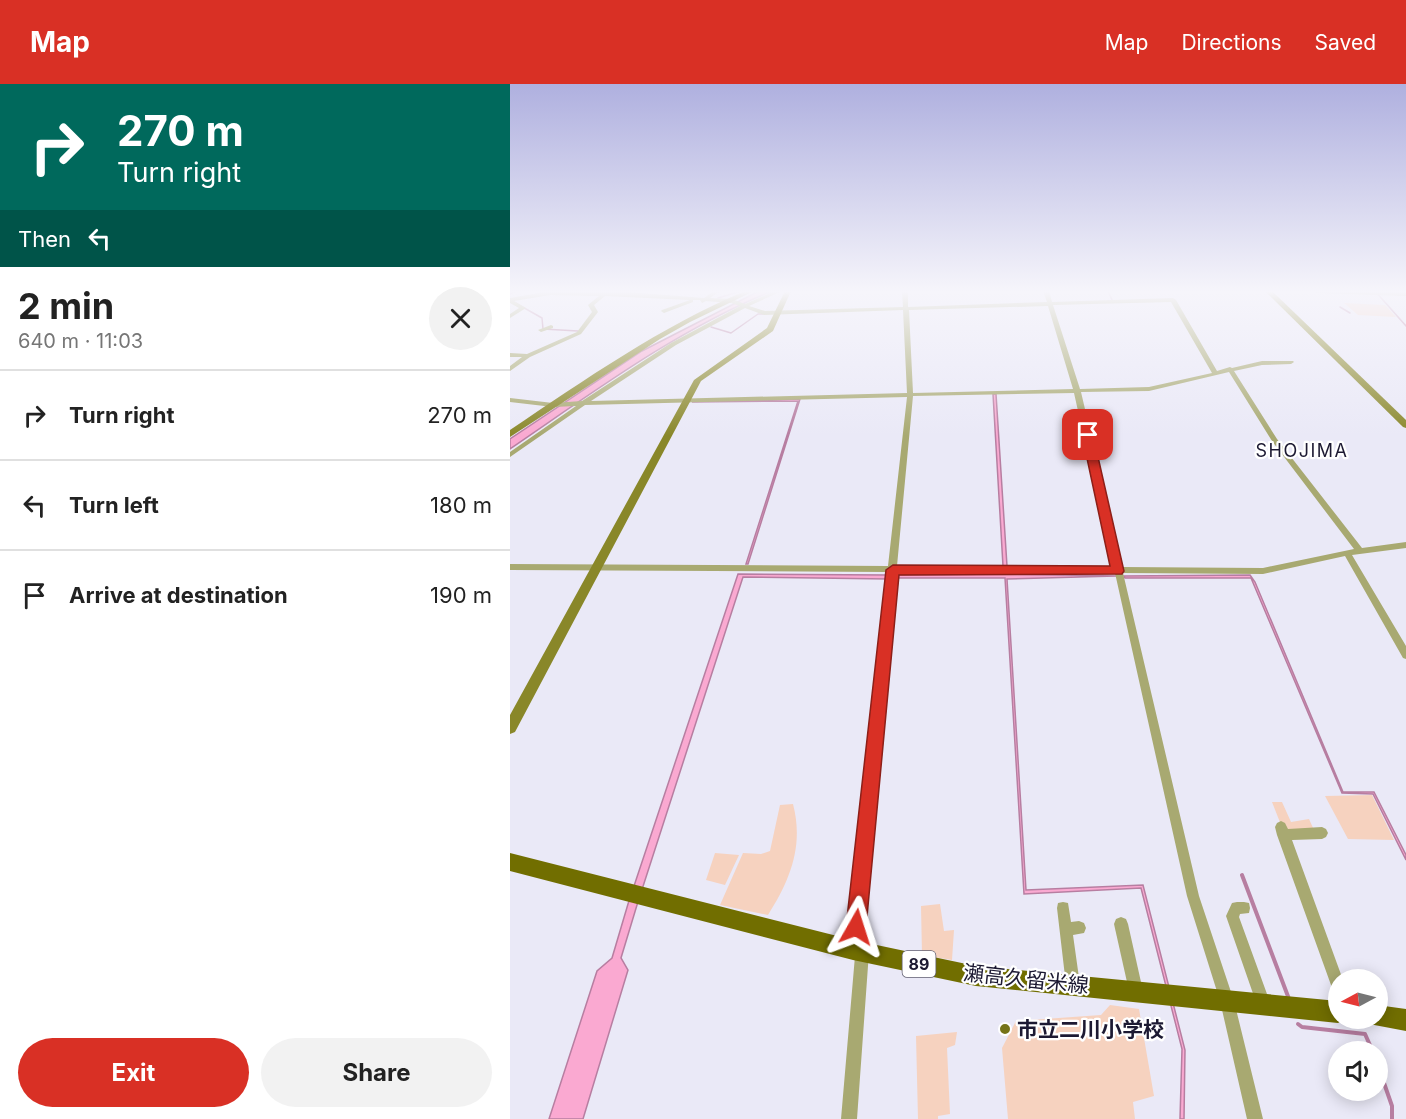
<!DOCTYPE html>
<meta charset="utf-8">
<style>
:root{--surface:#fff;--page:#f2f2f2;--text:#222;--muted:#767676;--line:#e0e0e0;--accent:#d93025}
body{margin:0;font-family:Inter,"Noto Sans JP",sans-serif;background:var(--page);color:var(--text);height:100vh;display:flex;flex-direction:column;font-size:22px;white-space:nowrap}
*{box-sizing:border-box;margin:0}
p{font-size:20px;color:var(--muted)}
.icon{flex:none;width:33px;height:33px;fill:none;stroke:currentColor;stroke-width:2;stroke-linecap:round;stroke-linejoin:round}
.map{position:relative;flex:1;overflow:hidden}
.drawer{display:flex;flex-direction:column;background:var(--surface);width:510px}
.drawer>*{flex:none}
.top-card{background:#00695c;color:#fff;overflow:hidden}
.needle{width:39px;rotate:263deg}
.fabs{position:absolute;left:818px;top:885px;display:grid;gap:12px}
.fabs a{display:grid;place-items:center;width:60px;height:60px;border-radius:50%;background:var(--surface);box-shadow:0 3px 15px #0003;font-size:30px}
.pin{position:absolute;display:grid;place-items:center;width:51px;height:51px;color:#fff;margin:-26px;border-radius:12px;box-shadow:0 3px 9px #0006}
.me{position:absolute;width:66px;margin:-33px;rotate:6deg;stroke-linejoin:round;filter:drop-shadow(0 0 4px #0008)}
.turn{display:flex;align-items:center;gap:21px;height:126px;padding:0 18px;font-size:27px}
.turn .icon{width:78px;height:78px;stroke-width:2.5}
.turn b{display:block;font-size:42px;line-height:51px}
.then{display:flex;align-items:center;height:57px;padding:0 18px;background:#0003;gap:12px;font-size:22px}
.round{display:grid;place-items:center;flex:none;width:63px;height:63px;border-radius:32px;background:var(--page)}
.summary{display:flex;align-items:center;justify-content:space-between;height:102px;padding:0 18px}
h1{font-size:36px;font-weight:700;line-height:45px}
.cta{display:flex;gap:12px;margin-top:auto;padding:12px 18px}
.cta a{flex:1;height:69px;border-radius:36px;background:var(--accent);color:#fff;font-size:24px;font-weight:700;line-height:69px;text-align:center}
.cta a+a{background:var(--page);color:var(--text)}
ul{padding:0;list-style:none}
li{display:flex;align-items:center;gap:18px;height:90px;padding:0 18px;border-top:2px solid var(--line)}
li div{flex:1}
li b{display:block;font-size:22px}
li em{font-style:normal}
header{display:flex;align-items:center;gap:36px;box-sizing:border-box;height:84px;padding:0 30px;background:var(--accent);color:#fff}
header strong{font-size:28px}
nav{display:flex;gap:33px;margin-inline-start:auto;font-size:21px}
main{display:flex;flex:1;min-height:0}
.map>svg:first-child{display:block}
.green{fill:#f6d2bf}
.water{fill:#faa9d1;stroke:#b77ea1;stroke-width:1.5}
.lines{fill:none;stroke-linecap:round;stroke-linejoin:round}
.stream-far1{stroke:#b77ea1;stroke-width:1.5}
.stream{stroke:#b77ea1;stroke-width:4}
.street{fill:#a8a971;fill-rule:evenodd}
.secondary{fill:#898729;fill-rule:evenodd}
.primary{fill:#716e00;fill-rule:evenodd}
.route{fill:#d93025;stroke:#8d1f18;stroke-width:1.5}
.poi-dot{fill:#757318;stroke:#fff;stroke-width:2}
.labels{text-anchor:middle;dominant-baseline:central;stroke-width:4.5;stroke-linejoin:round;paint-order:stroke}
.shield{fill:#fff;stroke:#605e70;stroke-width:1.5}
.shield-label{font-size:16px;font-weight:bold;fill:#1c1932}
.far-quarter-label{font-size:18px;letter-spacing:1.5px;fill:#1c1932;stroke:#fff}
.near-street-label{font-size:21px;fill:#1c1932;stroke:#fff}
.near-poi-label{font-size:21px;font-weight:bold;fill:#1c1932;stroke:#fff;text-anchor:start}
</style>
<header>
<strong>Map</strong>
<nav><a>Map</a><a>Directions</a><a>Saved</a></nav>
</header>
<main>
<section class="drawer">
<div class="top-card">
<div class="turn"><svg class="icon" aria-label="right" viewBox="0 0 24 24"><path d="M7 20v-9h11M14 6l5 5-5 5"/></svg><div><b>270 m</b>Turn right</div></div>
<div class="then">Then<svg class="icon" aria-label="left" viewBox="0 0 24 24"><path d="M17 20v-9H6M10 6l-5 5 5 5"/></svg></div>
</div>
<div class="summary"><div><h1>2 min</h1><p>640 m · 11:03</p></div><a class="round"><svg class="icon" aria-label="close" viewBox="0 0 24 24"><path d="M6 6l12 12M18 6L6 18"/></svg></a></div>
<ul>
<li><svg class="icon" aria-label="right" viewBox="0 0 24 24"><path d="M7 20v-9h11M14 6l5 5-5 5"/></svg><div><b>Turn right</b></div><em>270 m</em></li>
<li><svg class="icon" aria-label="left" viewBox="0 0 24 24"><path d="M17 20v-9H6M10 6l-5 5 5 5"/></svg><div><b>Turn left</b></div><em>180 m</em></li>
<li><svg class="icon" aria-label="arrive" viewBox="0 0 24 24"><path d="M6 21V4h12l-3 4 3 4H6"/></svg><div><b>Arrive at destination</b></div><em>190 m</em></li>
</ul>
<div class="cta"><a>Exit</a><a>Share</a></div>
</section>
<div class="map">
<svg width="896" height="1035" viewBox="0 0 896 1035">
<rect width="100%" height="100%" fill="#eae9f7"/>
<!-- green -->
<g class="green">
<path d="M834 219 875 221 886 233 848 231Z"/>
<path d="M862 711 884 756 838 755 815 712Z"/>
<path d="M762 718H772L781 738 799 735 804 746H773Z"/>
<path d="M283 720C294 762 280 796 258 831L210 821 233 769 251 770 260 767 270 721Z"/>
<path d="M205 769 229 771 215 801 196 796Z"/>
<path d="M430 820 434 847 444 846 442 876 412 871 411 822Z"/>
<path d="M600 921 629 925 644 1012 623 1018 625 1035H498L492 964 506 937 591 931Z"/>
<path d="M447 948 445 961 437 964 440 1030 428 1032V1035H408L406 952Z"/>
</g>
<!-- water -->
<g class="water">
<path d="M249 207H262C167 246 85 307 0 365V355L132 267Z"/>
<path d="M483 310H486L497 482H493Z"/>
<path d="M290 315 238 480H236L288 317 182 318Z"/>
<path d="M228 490 378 491V495L233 493 127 821 111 874 118 886 73 1035H39L87 887 102 874 118 820Z"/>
<path d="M496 490 606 492 497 495 516 806 633 801 675 966 674 1035H670L672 965 631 804 514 810 495 494H387V491Z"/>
<path d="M740 491 745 498 833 708H864L896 771V776L863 710 832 709 741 494H615L614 492Z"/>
</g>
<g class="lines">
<!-- stream-far1 -->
<g class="stream-far1">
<path d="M598 207 603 218"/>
<path d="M865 207 896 242"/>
<path d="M0 210 6 207"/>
<path d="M208 214 231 207"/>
<path d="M0 216 32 234 33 245 68 247"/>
<path d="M830 223 840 229"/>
<path d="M201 243 221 249 248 230H253"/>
</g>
<!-- stream -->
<g class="stream">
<path d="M732 791 779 915"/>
<path d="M788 940 792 943 855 950 863 968"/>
<path d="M867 979 882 1022V1035"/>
</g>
<!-- street -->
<g class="street">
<path d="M40 207 130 209 194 214 204 207H210L200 214 222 215 235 220 265 207H272L239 222 255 227 393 223 392 207H398V223L537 218 533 207H539L542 218 663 214 666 216 707 287 720 283 722 284 752 277H783L784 278 781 280 752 281 724 287 767 355 852 464 896 458V464L842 471 896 562V575L893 574 835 472 753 490 613 489 689 812 724 917 753 1035H737L710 917 677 812 605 489 386 488 350 862 357 863 359 868 347 1035H331L345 872 343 873 338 871 336 866 377 488 0 486V480L378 482 397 313 75 321 0 373V368L66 322 43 323 0 318V314L43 319 72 317 161 259 230 222 221 219 196 217 192 219 190 216H183V218L154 229 151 227 152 226 180 216 95 212 84 221 88 228 71 250 20 273 0 287V282L12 273H0V269L17 270 67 248 82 228 78 221 89 212 40 211 4 217 16 224 0 234V230L9 224 0 219V214ZM661 218 702 289 639 303 570 305 543 221ZM538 222 563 305 403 309 399 226ZM235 224 254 231 393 226 397 309 81 317 166 261ZM719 288 762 357 844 465 753 484 612 483 571 308 639 307ZM564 309 603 483 387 482 403 312Z"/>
<path d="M803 207 896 208V212L806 209Z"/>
<path d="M41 241 43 242V244L31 248 28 246Z"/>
<path d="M771 737 775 739 778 745 812 743 816 745 818 749 816 753 812 755 782 756 833 896H828V908L823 906 821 901 767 751 765 743 767 739Z"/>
<path d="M553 818 558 819 561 838 569 837 574 839 576 844 574 849 563 851 570 901 568 906 563 908 558 906 556 901 547 824 548 819Z"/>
<path d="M727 818H734L739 819 740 824 739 829 730 830 729 833 761 921 759 926 754 928 749 926 747 921 716 832 722 819Z"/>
<path d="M611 833 616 835 618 840 633 907 631 912 626 914 621 912 619 907 604 840 606 835Z"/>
</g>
<!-- secondary -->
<g class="secondary">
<path d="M235 207H244L180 238 150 255 0 353V346C76 295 150 243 235 207Z"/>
<path d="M275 207H281L263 247 191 297 5 648 0 650V631L184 296 257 244Z"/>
<path d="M755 207H762L896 336V344L893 343Z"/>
</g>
<!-- primary -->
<g class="primary">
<path d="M0 769 343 856 466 882 828 917V934H836L828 939 466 902 343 876 0 787Z"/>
<path d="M867 921 896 925V947L859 940 857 934H867Z"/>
</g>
</g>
<!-- sky -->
<linearGradient id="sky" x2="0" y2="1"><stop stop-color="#afb0df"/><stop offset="0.59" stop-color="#f6f5fb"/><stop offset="1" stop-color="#f6f5fb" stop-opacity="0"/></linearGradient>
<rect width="896" height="352" fill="url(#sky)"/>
<!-- route -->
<path class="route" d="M578 348 583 351 614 487 612 490 389 491 356 843 353 850 346 853 339 850 336 843 376 486 383 481 600 482 572 351Z"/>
<!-- markers -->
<circle class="poi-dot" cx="495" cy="945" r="6"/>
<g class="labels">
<!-- shield labels -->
<rect class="shield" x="392.5" y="867" width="33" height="26" rx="4.5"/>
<g class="shield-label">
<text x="409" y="880">89</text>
</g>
<!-- far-quarter labels -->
<g class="far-quarter-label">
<text x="792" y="366">SHOJIMA</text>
</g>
<!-- near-street labels -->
<g class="near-street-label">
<text transform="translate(516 895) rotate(6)">瀬高久留米線</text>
</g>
<!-- near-poi labels -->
<g class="near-poi-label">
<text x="507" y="945">市立二川小学校</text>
</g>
</g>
</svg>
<div class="fabs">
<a><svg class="needle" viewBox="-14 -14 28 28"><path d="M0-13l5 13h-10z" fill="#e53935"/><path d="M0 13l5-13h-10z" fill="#767676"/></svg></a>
<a><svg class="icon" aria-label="sound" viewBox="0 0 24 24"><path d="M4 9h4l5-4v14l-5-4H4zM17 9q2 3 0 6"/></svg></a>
</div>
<div class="pin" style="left:578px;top:351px;background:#d93025"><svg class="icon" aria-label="arrive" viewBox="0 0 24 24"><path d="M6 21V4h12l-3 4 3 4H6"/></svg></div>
<svg class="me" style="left:346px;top:843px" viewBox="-20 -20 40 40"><path d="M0-17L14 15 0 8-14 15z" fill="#d93025" stroke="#fff" stroke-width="4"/></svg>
</div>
</main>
